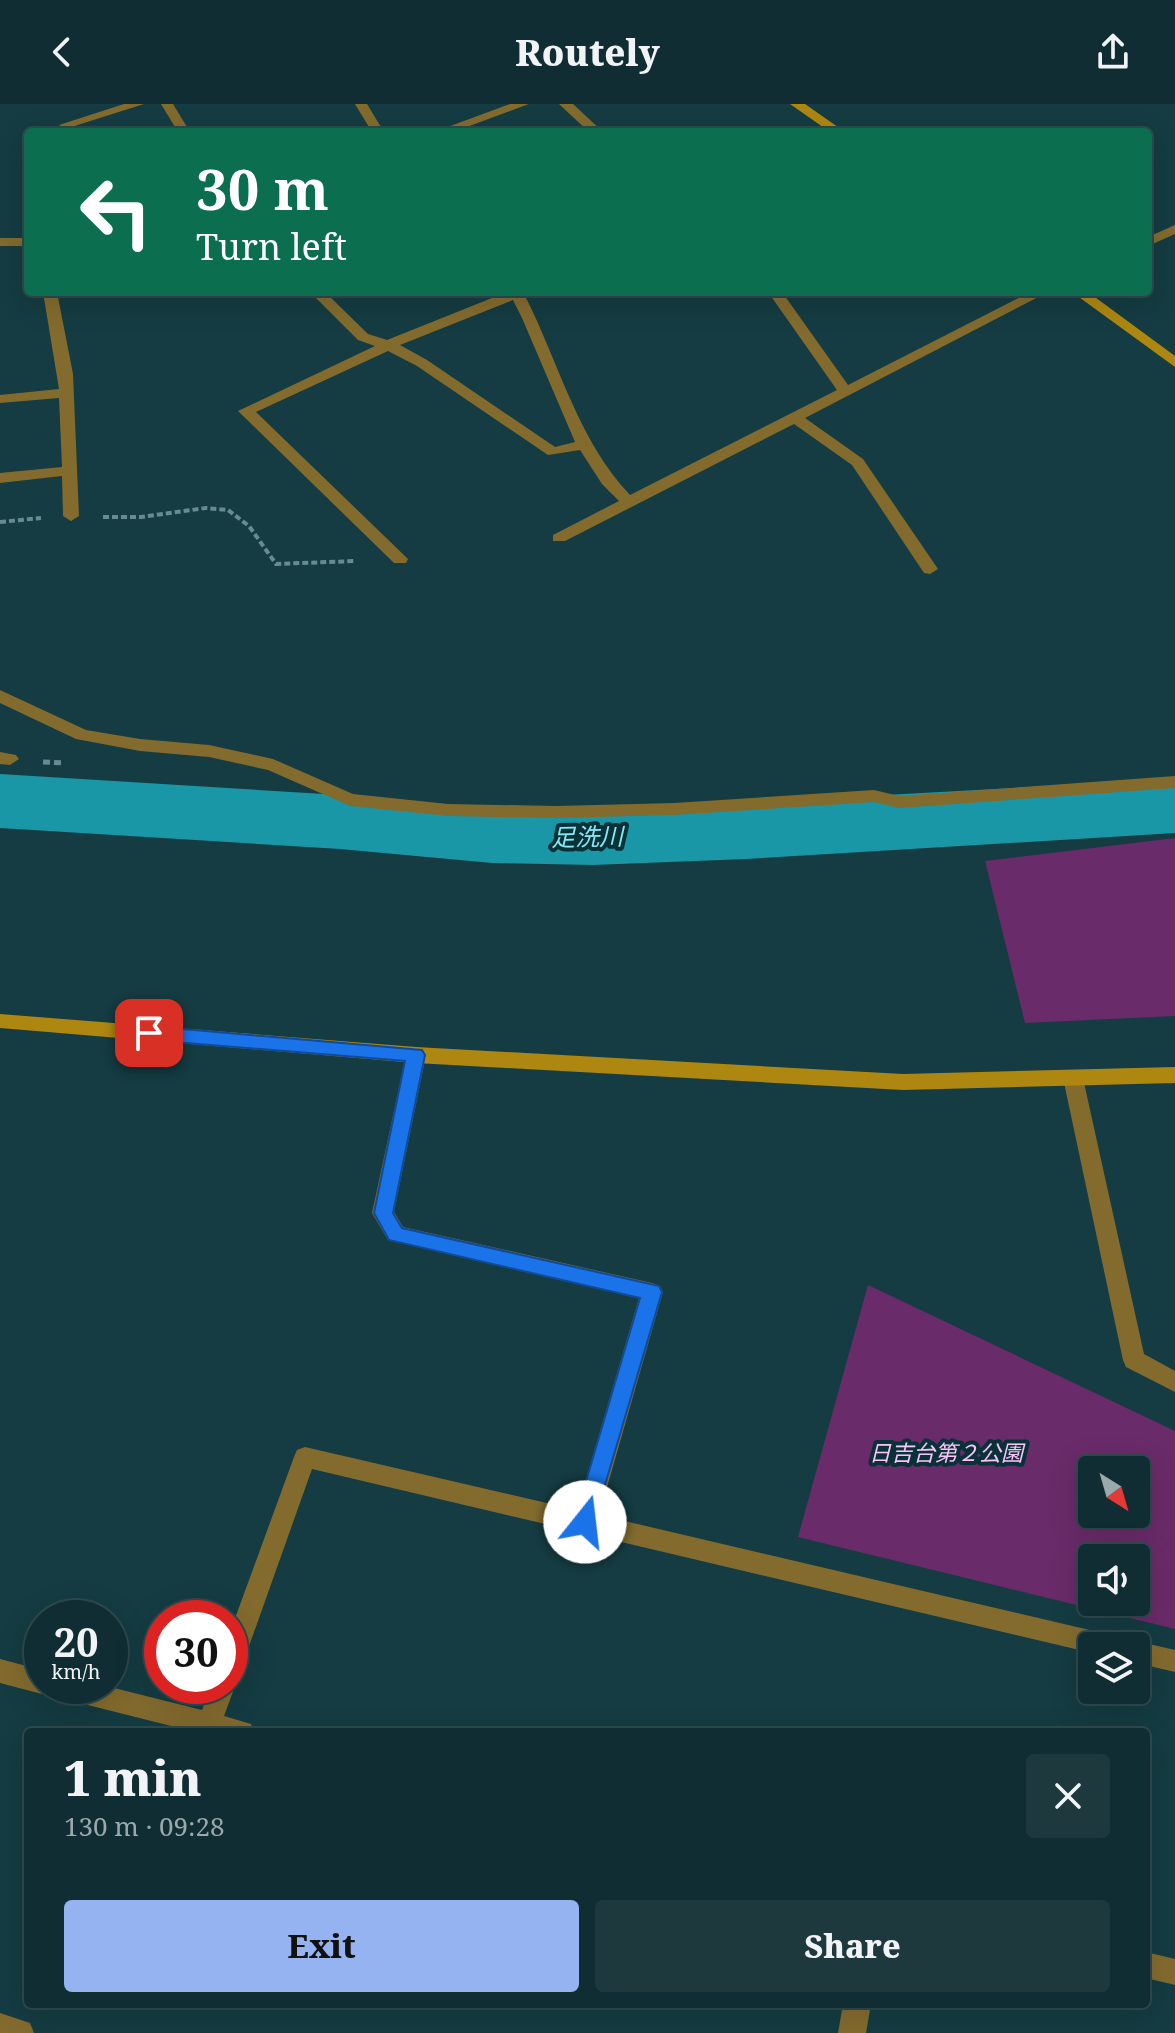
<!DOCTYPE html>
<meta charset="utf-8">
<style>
:root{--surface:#0f2d32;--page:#1d393e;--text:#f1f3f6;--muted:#9ba8ac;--line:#2f494d;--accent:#95b2f1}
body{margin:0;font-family:"Noto Serif","Noto Sans JP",serif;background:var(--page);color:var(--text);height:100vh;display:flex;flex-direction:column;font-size:30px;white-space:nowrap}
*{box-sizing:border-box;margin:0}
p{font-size:26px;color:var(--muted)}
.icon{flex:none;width:44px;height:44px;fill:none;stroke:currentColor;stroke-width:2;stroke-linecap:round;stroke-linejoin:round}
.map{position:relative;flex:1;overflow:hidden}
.drawer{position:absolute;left:24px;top:1624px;width:1126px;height:280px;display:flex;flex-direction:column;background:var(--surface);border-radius:8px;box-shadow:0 8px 32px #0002,0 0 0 2px var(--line)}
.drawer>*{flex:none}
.guide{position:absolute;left:24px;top:24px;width:1128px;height:168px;border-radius:8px;box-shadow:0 8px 32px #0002,0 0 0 2px var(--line);background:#0b6e4f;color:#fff;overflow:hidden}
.needle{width:52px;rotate:143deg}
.controls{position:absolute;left:1078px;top:1352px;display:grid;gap:16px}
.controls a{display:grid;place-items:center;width:72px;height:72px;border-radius:8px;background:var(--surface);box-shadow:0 8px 32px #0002,0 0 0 2px var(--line);font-size:40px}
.speed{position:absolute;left:24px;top:1496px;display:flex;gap:16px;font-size:40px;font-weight:700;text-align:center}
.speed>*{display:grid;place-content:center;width:104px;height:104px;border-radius:50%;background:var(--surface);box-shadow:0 8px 32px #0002,0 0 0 2px var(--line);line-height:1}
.speed small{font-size:20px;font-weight:400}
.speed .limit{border:12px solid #d22;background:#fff;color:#111}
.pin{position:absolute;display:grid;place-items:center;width:68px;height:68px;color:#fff;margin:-34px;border-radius:16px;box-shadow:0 4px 12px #0006}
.me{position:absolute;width:88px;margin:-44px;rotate:16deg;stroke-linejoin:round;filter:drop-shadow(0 0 6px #0008)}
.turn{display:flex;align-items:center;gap:28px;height:168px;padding:0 40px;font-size:36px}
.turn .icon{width:104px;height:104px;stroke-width:2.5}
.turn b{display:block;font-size:56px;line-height:68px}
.round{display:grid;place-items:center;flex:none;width:84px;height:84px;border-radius:8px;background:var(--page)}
.overview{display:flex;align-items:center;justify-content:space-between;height:136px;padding:0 40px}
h1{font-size:48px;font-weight:800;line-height:60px}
.primary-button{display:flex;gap:16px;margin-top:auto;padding:16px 40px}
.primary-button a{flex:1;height:92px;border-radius:8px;background:var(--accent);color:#111;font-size:32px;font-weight:800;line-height:92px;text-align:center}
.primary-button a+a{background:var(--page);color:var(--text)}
header{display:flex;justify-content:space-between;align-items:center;height:104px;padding:0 40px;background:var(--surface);font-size:36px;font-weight:800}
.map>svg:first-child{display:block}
.green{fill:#692b69;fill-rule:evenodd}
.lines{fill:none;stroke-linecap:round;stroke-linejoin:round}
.river{fill:#1997a6;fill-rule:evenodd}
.path-far1{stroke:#668b91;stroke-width:4;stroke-dasharray:6 3;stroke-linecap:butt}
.path{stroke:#668b91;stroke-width:5;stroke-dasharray:7 4;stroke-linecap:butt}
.street{fill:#836b2e;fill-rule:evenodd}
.secondary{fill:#ae8711;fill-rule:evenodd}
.route{fill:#1a73e8;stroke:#114b97;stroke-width:2}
.labels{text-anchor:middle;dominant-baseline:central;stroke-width:8;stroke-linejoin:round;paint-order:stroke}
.park-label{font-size:22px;font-style:italic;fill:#fac2f7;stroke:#083237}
.water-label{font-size:24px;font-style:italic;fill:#87e9f8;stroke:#083237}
</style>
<header><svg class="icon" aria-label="back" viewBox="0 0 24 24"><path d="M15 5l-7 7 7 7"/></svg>Routely<svg class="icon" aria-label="share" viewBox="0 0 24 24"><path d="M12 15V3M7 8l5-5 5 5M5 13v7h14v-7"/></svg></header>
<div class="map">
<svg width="1175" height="1929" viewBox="0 0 1175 1929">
<rect width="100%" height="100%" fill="#143c42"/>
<!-- green -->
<g class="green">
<path d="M1175 734V912L1025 919 985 757Z"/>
<path d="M868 1181 1175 1327V1525L798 1433ZM1092 1366H1136V1410H1092ZM1092 1454H1136V1498H1092Z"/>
</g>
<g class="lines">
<!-- river -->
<path class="river" d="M0 670 340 691 492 705 593 707 1175 675V729L746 755 593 761 492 759 340 745 0 724Z"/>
<!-- path-far1 -->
<g class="path-far1">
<path d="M103 413H141L206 404 228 406 249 422 276 460 355 457"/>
<path d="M0 418 41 414"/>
</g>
<!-- path -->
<path class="path" d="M43 658 65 659"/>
<!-- street -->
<g class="street">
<path d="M124 0H144L65 25 59 21Z"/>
<path d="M161 0H173L190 28H178Z"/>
<path d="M355 0H367L384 28H372Z"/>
<path d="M510 0H529L453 28H434Z"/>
<path d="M559 0H573L603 28H589Z"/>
<path d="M1175 121V130L1148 142V133Z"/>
<rect x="0" y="134" width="28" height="8"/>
<path d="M43 188H57L73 270 79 412 71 417 63 412 62 372 0 379V369L62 363 59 294 0 299V291L59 285Z"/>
<path d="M310 188H325L368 230 387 236 507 188H526L524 190C559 258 577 335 630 391L837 286 768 188H782L848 281 1030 188H1048L805 314 863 355 938 465 930 470 924 469 852 361 794 320 565 437H553V431L619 397 602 380 580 346 548 351 417 262 388 247 256 308 408 455 406 459H394L238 307 375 242 358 236ZM513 196 522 214 575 338 555 343 427 256 400 241Z"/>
<path d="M0 586 86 626 140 635 209 641 273 655 353 690 448 700 556 702 674 699 874 686 899 692 1175 672V684L899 704 874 698 674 711 556 714 448 712 350 702 268 666 209 653 140 647 76 635 0 599Z"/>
<path d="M0 648 16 651 19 655 10 661 0 660Z"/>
<path d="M416 943 423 946 426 951 394 1108 403 1123 652 1179 660 1182 663 1188 599 1411 1111 1531 1120 1534 1123 1542H1092V1549L312 1365 242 1562 239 1570 230 1573 235 1582 224 1612 251 1620 254 1628H195L60 1594 50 1587 42 1590 0 1579V1555L42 1566V1582H106L202 1606 211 1582H230V1528L294 1353 297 1346 305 1343 577 1406 639 1194 388 1136 372 1109 406 951 409 946Z"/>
<path d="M1073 966 1080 969 1083 974 1144 1250 1175 1267V1288L1126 1263 1123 1256 1063 974 1066 969Z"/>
<path d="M1136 1537 1175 1546V1568L1136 1559V1542H1126Z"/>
<path d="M1146 1848 1175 1855V1881L1146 1874Z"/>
<path d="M843 1900H871L866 1929H838Z"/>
<path d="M0 1909 30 1919 34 1929H0Z"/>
</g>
<!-- secondary -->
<g class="secondary">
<path d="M790 0H805L845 28H830Z"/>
<path d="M1072 188H1088L1175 252V263Z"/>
<path d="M0 910 416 943 903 970 1175 963V979L903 986 416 959 0 924Z"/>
</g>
</g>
<!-- route -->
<path class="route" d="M149 922 422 946 425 951 393 1109 402 1124 659 1182 662 1188 592 1425 585 1428 577 1425 574 1418 640 1194 389 1136 374 1109 405 957 149 936 140 929Z"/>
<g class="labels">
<!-- park labels -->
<g class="park-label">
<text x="946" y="1348">日吉台第２公園</text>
</g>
<!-- water labels -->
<g class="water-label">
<text transform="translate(587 732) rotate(-1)">足洗川</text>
</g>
</g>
</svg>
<div class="controls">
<a><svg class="needle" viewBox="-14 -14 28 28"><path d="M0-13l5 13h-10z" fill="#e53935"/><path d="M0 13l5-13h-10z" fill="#9ba8ac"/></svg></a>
<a><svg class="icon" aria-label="sound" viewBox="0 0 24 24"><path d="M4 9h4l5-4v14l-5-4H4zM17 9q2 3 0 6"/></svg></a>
<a><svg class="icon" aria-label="layers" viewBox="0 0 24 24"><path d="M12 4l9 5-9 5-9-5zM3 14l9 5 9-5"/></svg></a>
</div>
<div class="speed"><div>20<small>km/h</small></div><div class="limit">30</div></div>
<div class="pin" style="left:149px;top:929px;background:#d93025"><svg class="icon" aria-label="arrive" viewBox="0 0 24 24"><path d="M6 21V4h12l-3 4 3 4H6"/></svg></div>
<svg class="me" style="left:585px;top:1418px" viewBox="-20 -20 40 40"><circle r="19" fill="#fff"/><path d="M0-13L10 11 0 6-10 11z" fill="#1a73e8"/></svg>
<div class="guide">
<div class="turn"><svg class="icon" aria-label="left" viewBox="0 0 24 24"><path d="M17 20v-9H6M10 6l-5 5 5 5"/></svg><div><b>30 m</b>Turn left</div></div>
</div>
<section class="drawer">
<div class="overview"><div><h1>1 min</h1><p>130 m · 09:28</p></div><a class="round"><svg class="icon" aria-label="close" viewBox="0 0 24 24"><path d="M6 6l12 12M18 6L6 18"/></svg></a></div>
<div class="primary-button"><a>Exit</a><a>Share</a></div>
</section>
</div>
